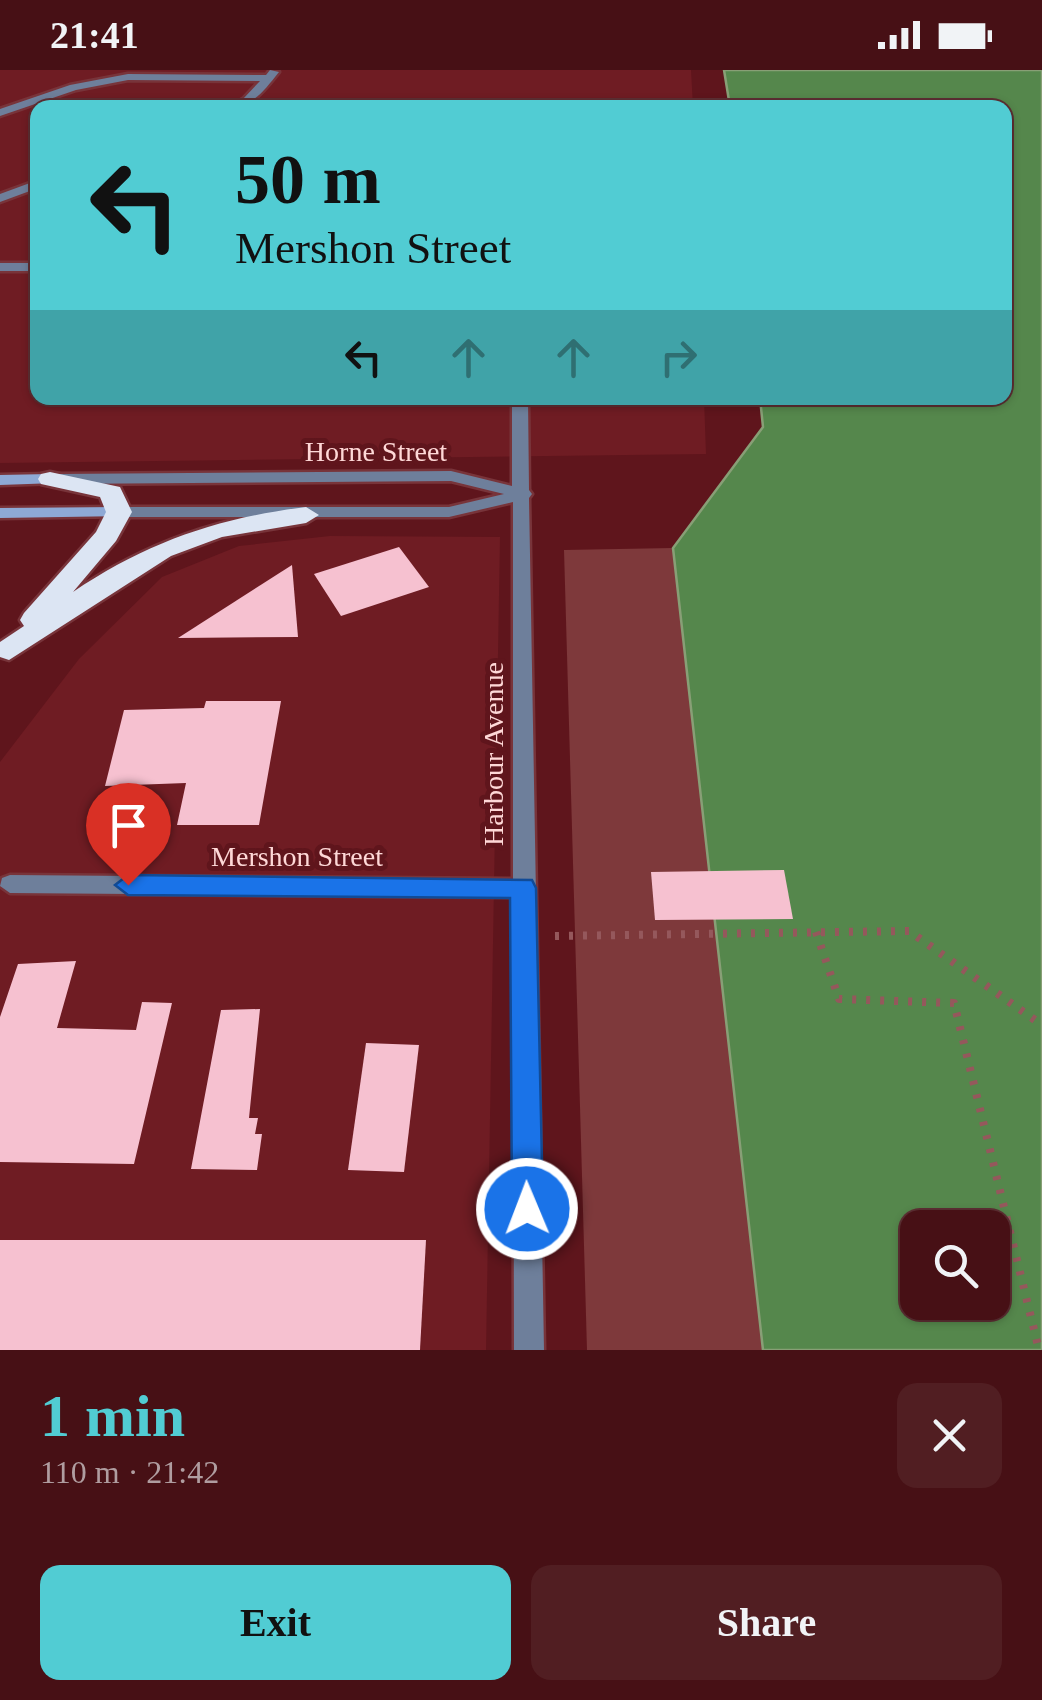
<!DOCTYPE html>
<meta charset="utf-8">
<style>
:root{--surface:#471015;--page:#511e22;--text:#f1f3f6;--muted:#b09da0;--line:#5f3034;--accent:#51ccd3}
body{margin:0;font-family:Georgia,serif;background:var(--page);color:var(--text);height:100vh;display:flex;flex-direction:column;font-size:38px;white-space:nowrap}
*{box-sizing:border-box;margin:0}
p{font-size:32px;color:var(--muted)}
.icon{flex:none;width:55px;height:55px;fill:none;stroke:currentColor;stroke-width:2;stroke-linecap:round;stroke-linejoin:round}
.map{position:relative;height:1280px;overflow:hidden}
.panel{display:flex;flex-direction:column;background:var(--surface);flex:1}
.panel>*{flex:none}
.banner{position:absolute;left:30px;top:30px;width:982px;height:305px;border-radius:20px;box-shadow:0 2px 8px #0004,0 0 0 2px var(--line);background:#51ccd3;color:#111;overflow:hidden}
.tools{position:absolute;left:900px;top:1140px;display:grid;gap:20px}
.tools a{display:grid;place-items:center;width:110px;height:110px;border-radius:20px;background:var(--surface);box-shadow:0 2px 8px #0004,0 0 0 2px var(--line);font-size:50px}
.pin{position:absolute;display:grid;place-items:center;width:85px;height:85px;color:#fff;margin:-102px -42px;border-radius:50% 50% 50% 0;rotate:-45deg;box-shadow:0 0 10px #0007}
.pin .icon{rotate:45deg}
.me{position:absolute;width:110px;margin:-55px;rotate:359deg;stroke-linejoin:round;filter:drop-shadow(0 0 8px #0008)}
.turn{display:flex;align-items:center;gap:35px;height:210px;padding:0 40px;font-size:45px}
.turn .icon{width:130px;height:130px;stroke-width:2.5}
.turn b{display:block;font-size:70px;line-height:85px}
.lanes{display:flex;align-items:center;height:95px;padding:0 40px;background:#0003;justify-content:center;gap:50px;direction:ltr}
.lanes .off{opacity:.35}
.round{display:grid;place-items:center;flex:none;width:105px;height:105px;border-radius:20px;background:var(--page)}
.head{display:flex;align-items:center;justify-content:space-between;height:170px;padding:0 40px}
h1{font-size:60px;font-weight:700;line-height:75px;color:var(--accent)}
.primary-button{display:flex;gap:20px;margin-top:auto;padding:20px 40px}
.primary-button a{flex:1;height:115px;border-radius:20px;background:var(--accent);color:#111;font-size:40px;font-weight:700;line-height:115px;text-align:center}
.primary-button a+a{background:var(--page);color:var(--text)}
.status{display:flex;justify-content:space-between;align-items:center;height:70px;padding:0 50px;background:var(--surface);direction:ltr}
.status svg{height:28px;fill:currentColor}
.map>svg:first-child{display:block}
.built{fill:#6f1c23}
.green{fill:#7e393b}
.water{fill:#55874c;stroke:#889f76;stroke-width:2.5;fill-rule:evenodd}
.building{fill:#f6c1d0}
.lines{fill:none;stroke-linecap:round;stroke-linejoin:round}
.street-casing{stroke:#78343a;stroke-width:5}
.secondary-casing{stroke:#78343a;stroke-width:5}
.highway-casing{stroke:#78343a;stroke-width:5}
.path{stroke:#95585c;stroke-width:8;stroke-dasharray:4 10;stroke-linecap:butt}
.street{fill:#6e7f9b;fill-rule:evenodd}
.secondary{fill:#8ea9d5;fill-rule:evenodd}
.highway{fill:#dce5f3;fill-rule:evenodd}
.route{fill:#1a73e8;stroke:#114b97;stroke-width:2.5}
.labels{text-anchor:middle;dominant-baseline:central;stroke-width:10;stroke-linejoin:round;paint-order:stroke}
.street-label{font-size:28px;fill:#fed8d7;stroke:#5f151c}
</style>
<div class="status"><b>21:41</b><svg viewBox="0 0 49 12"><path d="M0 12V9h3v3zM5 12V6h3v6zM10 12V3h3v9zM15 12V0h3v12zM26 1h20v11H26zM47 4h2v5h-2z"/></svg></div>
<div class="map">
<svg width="1042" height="1280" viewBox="0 0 1042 1280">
<rect width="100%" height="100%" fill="#5f151c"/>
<!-- built -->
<g class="built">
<path d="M0 0H691L693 37 38 38V328H704L706 384 0 393Z"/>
<path d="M330 466 500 467 486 1280H0V692L79 589 162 507 239 476Z"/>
</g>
<!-- green -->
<path class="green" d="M673 478 763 1280H587L564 480Z"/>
<!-- water -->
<path class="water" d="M724 0H1042V1280H763L673 478 763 357 760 328H1005V38L730 37ZM918 1158H992V1232H918Z"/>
<!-- building -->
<g class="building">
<path d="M399 477 429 517 341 546 314 504Z"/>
<path d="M292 495 298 567 178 568Z"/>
<path d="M206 631H281L259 755H177L186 713 105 716 124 640 204 638Z"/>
<path d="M784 800 793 849 655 850 651 802Z"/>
<path d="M76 891 57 958 136 960 142 932 172 933 134 1094 0 1092V947L18 894Z"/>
<path d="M260 939 249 1048H258L255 1064H262L257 1100 191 1099 221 940Z"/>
<path d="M366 973 419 975 404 1102 348 1100Z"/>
<path d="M0 1170H426L420 1280H0Z"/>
</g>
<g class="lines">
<!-- street casing -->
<g class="street-casing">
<g id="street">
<path d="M270 0 279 2C263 22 252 38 225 38L243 29 260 11 128 10 76 20 0 46V39L70 15 128 4 266 5Z"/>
<path d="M38 110V118L0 132V124Z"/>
<rect x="0" y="193" width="38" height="8"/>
<path d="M512 328H528L529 420 532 424 529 428 544 1280H514L513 827 10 823 0 816 2 808 10 805 513 809V432L449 447H119L110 442 119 437H449L504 424 451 411 58 414 50 409 58 404 451 401 512 416Z"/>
</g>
</g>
<!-- secondary casing -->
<g class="secondary-casing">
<g id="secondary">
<path d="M50 404 56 405V413L0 415V405Z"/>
<path d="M119 437 128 442 125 446 0 448V438Z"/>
</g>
</g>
<!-- highway casing -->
<g class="highway-casing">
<path id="highway" d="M50 402 120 417 132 442 116 471 73 522C147 472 218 448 306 437L319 445 306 453 222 467 171 486 9 590 0 587V572L24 556 20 550 24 543 96 462 106 442 100 427 41 414 38 409 41 404Z"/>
</g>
<!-- path -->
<g class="path">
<path d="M816 862 839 929 954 933 1039 1280"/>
<path d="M555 866 909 861 1042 955"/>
</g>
<!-- street -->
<use href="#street" class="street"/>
<!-- secondary -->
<use href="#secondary" class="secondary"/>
<!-- highway -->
<use href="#highway" class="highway"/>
</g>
<!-- route -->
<path class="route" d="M128 805 532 810 536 818 543 1139 538 1149 527 1154 516 1149 512 1139 510 828 128 825 115 815Z"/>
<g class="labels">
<!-- street labels -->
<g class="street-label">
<text x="376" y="381">Horne Street</text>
<text transform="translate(493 684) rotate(-90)">Harbour Avenue</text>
<text x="297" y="786">Mershon Street</text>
</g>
</g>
</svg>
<div class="tools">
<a><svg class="icon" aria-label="search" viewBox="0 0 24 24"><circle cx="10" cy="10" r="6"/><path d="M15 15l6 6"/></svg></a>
</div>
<div class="pin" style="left:128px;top:815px;background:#d93025"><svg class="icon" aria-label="arrive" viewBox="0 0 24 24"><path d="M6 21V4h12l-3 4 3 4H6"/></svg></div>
<svg class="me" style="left:527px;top:1139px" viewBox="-20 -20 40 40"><circle r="17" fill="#1a73e8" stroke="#fff" stroke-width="3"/><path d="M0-11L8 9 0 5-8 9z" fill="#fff"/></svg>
<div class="banner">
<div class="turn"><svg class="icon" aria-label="left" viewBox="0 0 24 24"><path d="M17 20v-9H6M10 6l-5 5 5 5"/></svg><div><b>50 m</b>Mershon Street</div></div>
<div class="lanes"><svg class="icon" aria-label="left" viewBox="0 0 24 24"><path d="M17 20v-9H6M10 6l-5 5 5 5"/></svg><svg class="icon off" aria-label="ahead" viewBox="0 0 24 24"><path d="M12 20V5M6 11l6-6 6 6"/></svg><svg class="icon off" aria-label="ahead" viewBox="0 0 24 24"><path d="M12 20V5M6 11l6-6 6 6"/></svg><svg class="icon off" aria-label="right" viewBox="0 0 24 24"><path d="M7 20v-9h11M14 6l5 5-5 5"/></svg></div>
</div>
</div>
<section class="panel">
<div class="head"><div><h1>1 min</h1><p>110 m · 21:42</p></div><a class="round"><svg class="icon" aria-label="close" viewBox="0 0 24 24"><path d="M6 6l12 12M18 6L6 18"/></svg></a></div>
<div class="primary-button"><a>Exit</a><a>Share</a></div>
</section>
